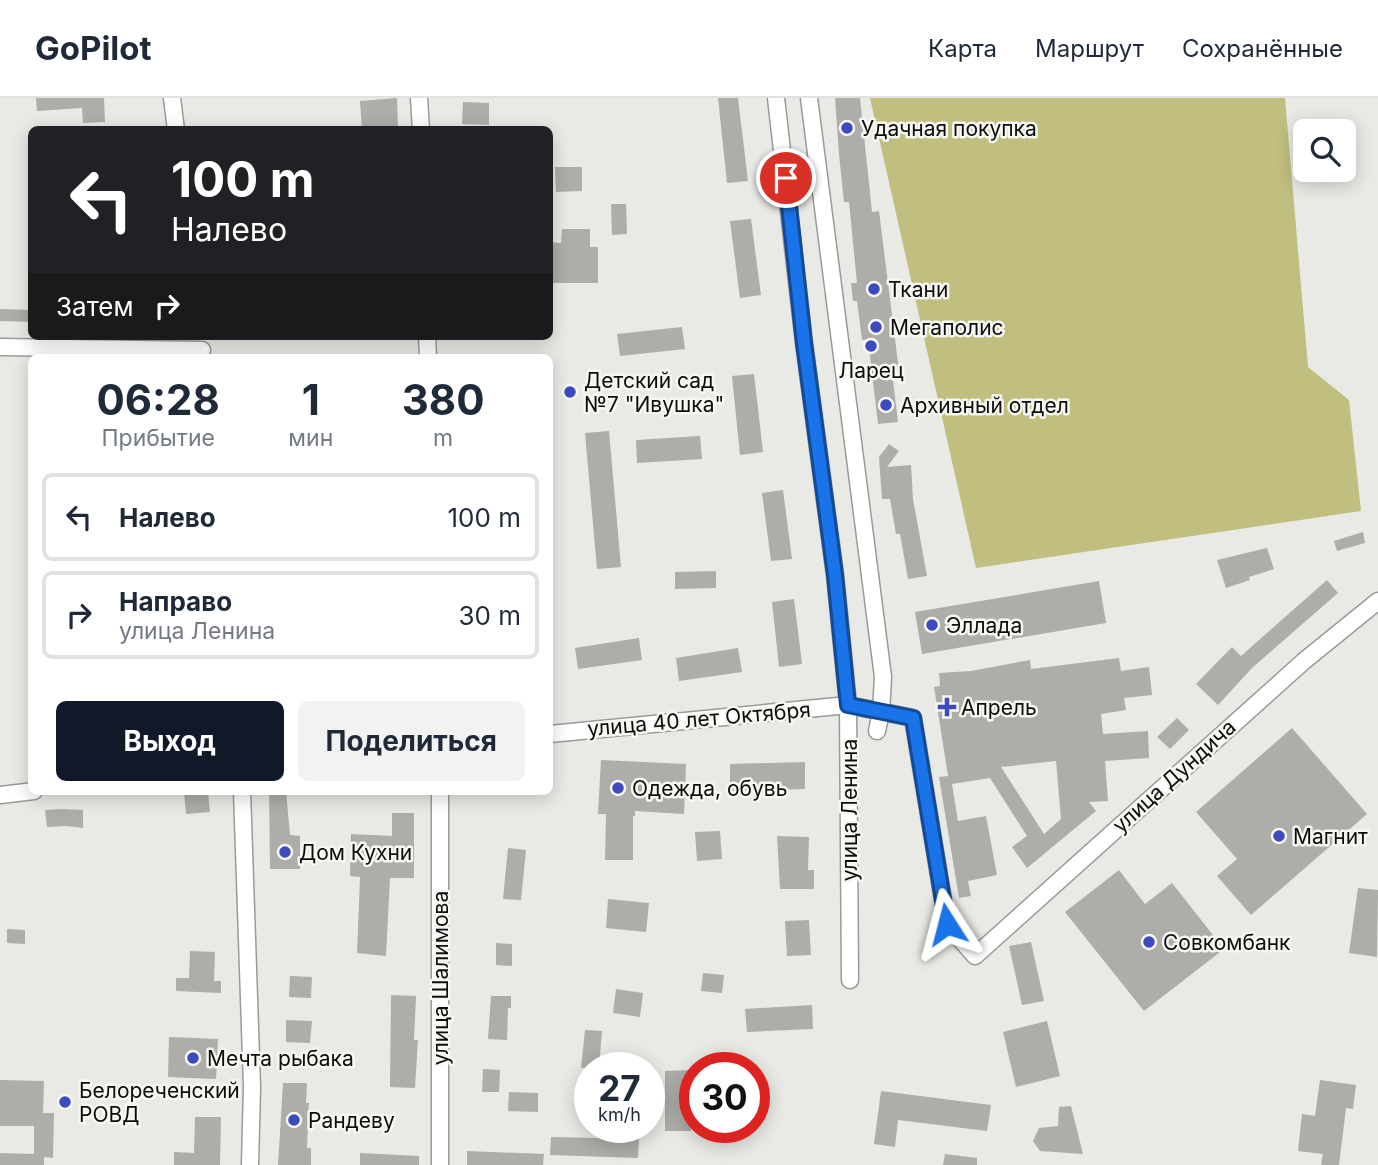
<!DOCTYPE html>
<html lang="ru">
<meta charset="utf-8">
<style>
:root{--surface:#fff;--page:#f2f2f3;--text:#1f2937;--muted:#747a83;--line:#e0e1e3;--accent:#111827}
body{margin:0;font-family:Inter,sans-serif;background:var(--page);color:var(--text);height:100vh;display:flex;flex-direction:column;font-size:26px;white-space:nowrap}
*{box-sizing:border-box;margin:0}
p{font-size:23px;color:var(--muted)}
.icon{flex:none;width:38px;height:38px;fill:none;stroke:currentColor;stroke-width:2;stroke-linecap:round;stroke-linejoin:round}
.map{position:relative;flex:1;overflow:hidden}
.side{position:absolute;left:28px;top:256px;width:525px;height:441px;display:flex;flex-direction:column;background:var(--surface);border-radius:10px;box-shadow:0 4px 18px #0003}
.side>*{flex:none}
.hud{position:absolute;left:28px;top:28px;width:525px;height:214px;border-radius:10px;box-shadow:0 4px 18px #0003;background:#202124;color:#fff;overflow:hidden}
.buttons{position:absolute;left:1293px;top:21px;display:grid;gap:14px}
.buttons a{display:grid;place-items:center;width:63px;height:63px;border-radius:10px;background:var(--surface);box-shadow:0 4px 18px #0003;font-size:35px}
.speed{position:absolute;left:574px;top:954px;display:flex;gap:14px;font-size:35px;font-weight:700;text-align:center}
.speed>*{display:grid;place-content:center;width:91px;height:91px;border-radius:50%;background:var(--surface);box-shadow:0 4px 18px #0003;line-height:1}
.speed small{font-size:18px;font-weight:400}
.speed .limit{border:10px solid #d22;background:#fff;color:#111}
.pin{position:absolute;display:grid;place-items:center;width:60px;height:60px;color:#fff;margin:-30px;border:4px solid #fff;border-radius:50%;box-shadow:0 2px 7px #0007}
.me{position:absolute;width:77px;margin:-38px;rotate:351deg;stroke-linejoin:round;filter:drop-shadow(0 0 5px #0008)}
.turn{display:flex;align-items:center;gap:24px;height:147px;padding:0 28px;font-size:32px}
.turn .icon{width:91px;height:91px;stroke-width:2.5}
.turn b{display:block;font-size:49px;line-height:60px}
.then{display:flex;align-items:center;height:66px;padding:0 28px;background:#0003;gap:14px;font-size:26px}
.eta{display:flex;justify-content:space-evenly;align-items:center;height:119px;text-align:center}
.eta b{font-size:42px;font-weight:700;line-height:49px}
.cta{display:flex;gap:14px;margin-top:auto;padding:14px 28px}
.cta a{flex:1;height:80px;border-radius:10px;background:var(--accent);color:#fff;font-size:28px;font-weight:700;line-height:80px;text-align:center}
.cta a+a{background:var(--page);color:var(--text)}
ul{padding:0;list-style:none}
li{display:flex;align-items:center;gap:21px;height:88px;margin:0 14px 10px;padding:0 14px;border:4px solid var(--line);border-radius:10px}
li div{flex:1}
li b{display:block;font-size:26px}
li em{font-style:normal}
header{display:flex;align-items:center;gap:42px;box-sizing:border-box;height:98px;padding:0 35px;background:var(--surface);border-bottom:2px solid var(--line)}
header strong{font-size:33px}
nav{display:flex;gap:38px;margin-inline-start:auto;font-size:24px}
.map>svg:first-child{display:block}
.green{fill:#c0bf7f}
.building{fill:#adada9;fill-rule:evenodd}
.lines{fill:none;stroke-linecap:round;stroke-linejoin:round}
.minor-casing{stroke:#9a9a97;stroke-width:19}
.minor{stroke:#fff;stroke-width:16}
.route-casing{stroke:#114b97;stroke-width:18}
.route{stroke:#1a73e8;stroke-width:12}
.poi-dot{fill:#3d4bbe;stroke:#f6f6f3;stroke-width:2.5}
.labels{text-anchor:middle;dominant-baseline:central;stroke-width:5;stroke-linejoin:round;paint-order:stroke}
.poi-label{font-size:21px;fill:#0d0d0c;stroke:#f6f6f3;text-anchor:start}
.street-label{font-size:21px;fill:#0d0d0c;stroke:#f6f6f3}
</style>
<header>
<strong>GoPilot</strong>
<nav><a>Карта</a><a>Маршрут</a><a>Сохранённые</a></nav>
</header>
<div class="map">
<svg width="1378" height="1067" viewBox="0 0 1378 1067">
<rect width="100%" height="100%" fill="#e9e9e5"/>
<!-- green -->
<path class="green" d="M870 0H1285L1308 269 1349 302 1361 413 976 470Z"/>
<!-- building -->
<g class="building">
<path d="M36 0H104L105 24 83 25 82 10 37 13Z"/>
<path d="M397 0 398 32H362L360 3Z"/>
<path d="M718 0H738L748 83 727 85Z"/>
<path d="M835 0H860L872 114 879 113 899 273 892 274 898 324 878 326 868 241 862 242 857 203H853L851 185H857L849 104H844L839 56Z"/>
<path d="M463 4 489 5V27L462 26Z"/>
<path d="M555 69H582V93L556 94Z"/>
<path d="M611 106H626L627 136 612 137Z"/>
<path d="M751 121 761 197 740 200 730 123Z"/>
<path d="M562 131H590V149H598V185H550V144L561 145Z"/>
<path d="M0 211 32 212V224L0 223Z"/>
<path d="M682 229 685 251 620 258 617 236Z"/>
<path d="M754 276 763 354 740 357 732 278Z"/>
<path d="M609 333 621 469 597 471 585 335Z"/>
<path d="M700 338 702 361 637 365 636 342Z"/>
<path d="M889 346 899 353 887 369 911 367 913 401 927 478 908 481 900 436H896L890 401H882L879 359Z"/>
<path d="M783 392 792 461 771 463 762 395Z"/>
<path d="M1363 434 1365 445 1337 453 1334 443Z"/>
<path d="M1267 450 1274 471 1249 479 1250 482 1226 490 1217 462Z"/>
<path d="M716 473V490L675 491V474Z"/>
<path d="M1327 482 1338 495 1252 570 1218 607 1196 586 1232 549 1241 558Z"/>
<path d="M1099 483 1106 525 922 556 915 514Z"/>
<path d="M794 501 802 566 779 569 772 504Z"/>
<path d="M639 540 642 562 578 571 575 550Z"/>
<path d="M738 550 742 574 679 583 676 560Z"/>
<path d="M1119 560 1121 573 1149 569 1152 597 1124 600 1126 612 1101 616 1103 636 1148 633 1149 660 1105 663 1108 703 1089 704 1096 713 1027 770 1012 749 1027 738 990 680 952 686 958 723 986 718 997 777 968 783 971 798 959 800 939 679 948 678 934 589 940 588 939 575 971 573 1030 562 1031 571ZM1056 663 1061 721 1044 736 1001 669Z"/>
<path d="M1177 620 1189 632 1170 651 1157 639Z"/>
<path d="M1292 630 1367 716 1251 817 1217 778 1237 761 1196 714Z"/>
<path d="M601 662 686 666 684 716 635 713V718H633V762H605L606 716H598Z"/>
<path d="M805 664V691L730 693V666Z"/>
<path d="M184 693H208L210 714 186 716Z"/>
<path d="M269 693H286L290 737 300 738V771H270Z"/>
<path d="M60 711 83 712V730L67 728 47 729 45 712Z"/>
<path d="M392 715H414V780H390L386 858 357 855 360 779 350 778 351 736 392 738Z"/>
<path d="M720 733 722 761 697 763 695 734Z"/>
<path d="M777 738 809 739 808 772H814V791H780Z"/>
<path d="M508 750 526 752 521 802 503 801Z"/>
<path d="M1119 772 1145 806 1172 785 1224 851 1144 913 1065 814Z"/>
<path d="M1358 790 1378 792 1377 859 1349 855Z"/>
<path d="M608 801 649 805 646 834 606 830Z"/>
<path d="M809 822 811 857 787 858 785 823Z"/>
<path d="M7 831 25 832V846L7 845Z"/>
<path d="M1031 844 1044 903 1022 907 1009 848Z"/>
<path d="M496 845 512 846V868L496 867Z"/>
<path d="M190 853 215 854 214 883H221V895L176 893V880H189Z"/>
<path d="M703 875 724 877 722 895 701 893Z"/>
<path d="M290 878 312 879 311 900 289 899Z"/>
<path d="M616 891 643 895 640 919 613 915Z"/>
<path d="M391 897 416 898 414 942H418L415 990 390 989Z"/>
<path d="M491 898H511V910H508L507 942 488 941Z"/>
<path d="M812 907 813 931 747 934 745 911Z"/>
<path d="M286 922 312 923 310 945 286 944Z"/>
<path d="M1047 923 1060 978 1016 989 1003 934Z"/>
<path d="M585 932 602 933 599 970H581Z"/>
<path d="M169 939 218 941 216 981 168 979Z"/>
<path d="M483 971 500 972 499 994H482Z"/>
<path d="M691 972V1033H665V973Z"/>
<path d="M0 982 44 983 43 1015H54L53 1060 44 1059V1067H0V1055L34 1056V1028H0Z"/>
<path d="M1320 982 1356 987 1353 1011 1346 1010 1339 1067H1321L1323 1056 1298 1053 1302 1016 1315 1018Z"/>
<path d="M283 985H307L306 1005H309L307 1050H311V1067H278Z"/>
<path d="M881 993 991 1007 987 1033 898 1022 895 1049 874 1046Z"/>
<path d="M509 994 538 995V1014L508 1013Z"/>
<path d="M1071 1008 1083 1056 1040 1053 1033 1043 1039 1030 1058 1028 1059 1009Z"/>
<path d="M195 1019H221L220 1067H174V1054L194 1055Z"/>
<path d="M551 1039 639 1041 638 1060 550 1057Z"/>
<path d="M467 1053 544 1056 543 1067H467Z"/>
<path d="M360 1055 419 1058V1067H360Z"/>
<path d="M945 1056 977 1060V1067H943Z"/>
</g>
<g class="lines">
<!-- minor casing -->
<g class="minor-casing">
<g id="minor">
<path d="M172 0 176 32"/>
<path d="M419 0 421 32"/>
<path d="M776 0 804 245 835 477 848 607 850 882"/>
<path d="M809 0 883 579 881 614 877 633"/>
<path d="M427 238 428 259"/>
<path d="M0 249 202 252"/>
<path d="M550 636 848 607 913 620 947 826 975 858 1304 563 1378 503"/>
<path d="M242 693 252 989 250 1067"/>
<path d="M0 697 34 693"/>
<path d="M440 1067V693"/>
</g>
</g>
<!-- minor -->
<use href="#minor" class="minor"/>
</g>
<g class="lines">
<!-- route casing -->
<g class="route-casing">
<path id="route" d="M786 80 804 245 835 477 848 607 913 620 947 826"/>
</g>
<!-- route -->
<use href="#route" class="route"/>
</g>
<!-- markers -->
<g class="poi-dot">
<circle cx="847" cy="30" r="7"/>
<circle cx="874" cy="191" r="7"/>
<circle cx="876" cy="229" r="7"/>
<circle cx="871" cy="248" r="7"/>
<circle cx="570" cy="294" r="7"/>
<circle cx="886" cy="307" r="7"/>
<circle cx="932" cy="527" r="7"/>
<path d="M943.5 598.5h7v7h7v7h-7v7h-7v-7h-7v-7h7z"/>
<circle cx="618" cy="690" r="7"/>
<circle cx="1279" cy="738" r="7"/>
<circle cx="285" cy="754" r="7"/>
<circle cx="1149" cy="844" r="7"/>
<circle cx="193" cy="960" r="7"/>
<circle cx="65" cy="1004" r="7"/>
<circle cx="294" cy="1022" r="7"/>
</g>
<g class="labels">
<!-- poi labels -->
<g class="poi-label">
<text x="861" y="30">Удачная покупка</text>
<text x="888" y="191">Ткани</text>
<text x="890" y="229">Мегаполис</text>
<text x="871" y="272" text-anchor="middle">Ларец</text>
<text x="584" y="282">Детский сад<tspan x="584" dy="24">№7 "Ивушка"</tspan></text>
<text x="900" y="307">Архивный отдел</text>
<text x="946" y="527">Эллада</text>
<text x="961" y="609">Апрель</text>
<text x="632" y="690">Одежда, обувь</text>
<text x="1293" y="738">Магнит</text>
<text x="299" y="754">Дом Кухни</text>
<text x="1163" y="844">Совкомбанк</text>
<text x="207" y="960">Мечта рыбака</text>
<text x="79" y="992">Белореченский<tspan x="79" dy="24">РОВД</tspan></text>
<text x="308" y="1022">Рандеву</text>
</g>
<!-- street labels -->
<g class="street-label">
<text transform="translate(699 621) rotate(-5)">улица 40 лет Октября</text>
<text transform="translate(1174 678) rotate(-42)">улица Дундича</text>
<text transform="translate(849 712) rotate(-90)">улица Ленина</text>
<text transform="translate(440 880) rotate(-90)">улица Шалимова</text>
</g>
</g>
</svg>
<div class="buttons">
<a><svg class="icon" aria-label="search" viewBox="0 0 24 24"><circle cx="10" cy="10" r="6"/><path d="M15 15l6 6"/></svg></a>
</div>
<div class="speed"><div>27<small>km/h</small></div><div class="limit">30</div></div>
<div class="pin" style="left:786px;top:80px;background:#d93025"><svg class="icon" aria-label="arrive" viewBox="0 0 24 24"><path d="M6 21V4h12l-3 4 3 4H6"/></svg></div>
<svg class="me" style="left:947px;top:826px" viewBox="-20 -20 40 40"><path d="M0-17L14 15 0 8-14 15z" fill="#1a73e8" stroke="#fff" stroke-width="4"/></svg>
<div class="hud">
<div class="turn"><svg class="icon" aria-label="left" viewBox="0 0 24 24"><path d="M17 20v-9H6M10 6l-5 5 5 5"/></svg><div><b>100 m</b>Налево</div></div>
<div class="then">Затем<svg class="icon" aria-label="right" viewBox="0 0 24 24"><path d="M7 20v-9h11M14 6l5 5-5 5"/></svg></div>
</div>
<section class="side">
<div class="eta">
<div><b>06:28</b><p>Прибытие</p></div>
<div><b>1</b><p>мин</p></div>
<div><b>380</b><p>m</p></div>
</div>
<ul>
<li><svg class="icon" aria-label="left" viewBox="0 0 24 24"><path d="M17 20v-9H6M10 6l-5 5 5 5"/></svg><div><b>Налево</b></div><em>100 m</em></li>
<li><svg class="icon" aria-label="right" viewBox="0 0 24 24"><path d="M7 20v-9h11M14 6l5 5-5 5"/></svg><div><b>Направо</b><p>улица Ленина</p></div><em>30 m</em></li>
</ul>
<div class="cta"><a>Выход</a><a>Поделиться</a></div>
</section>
</div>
